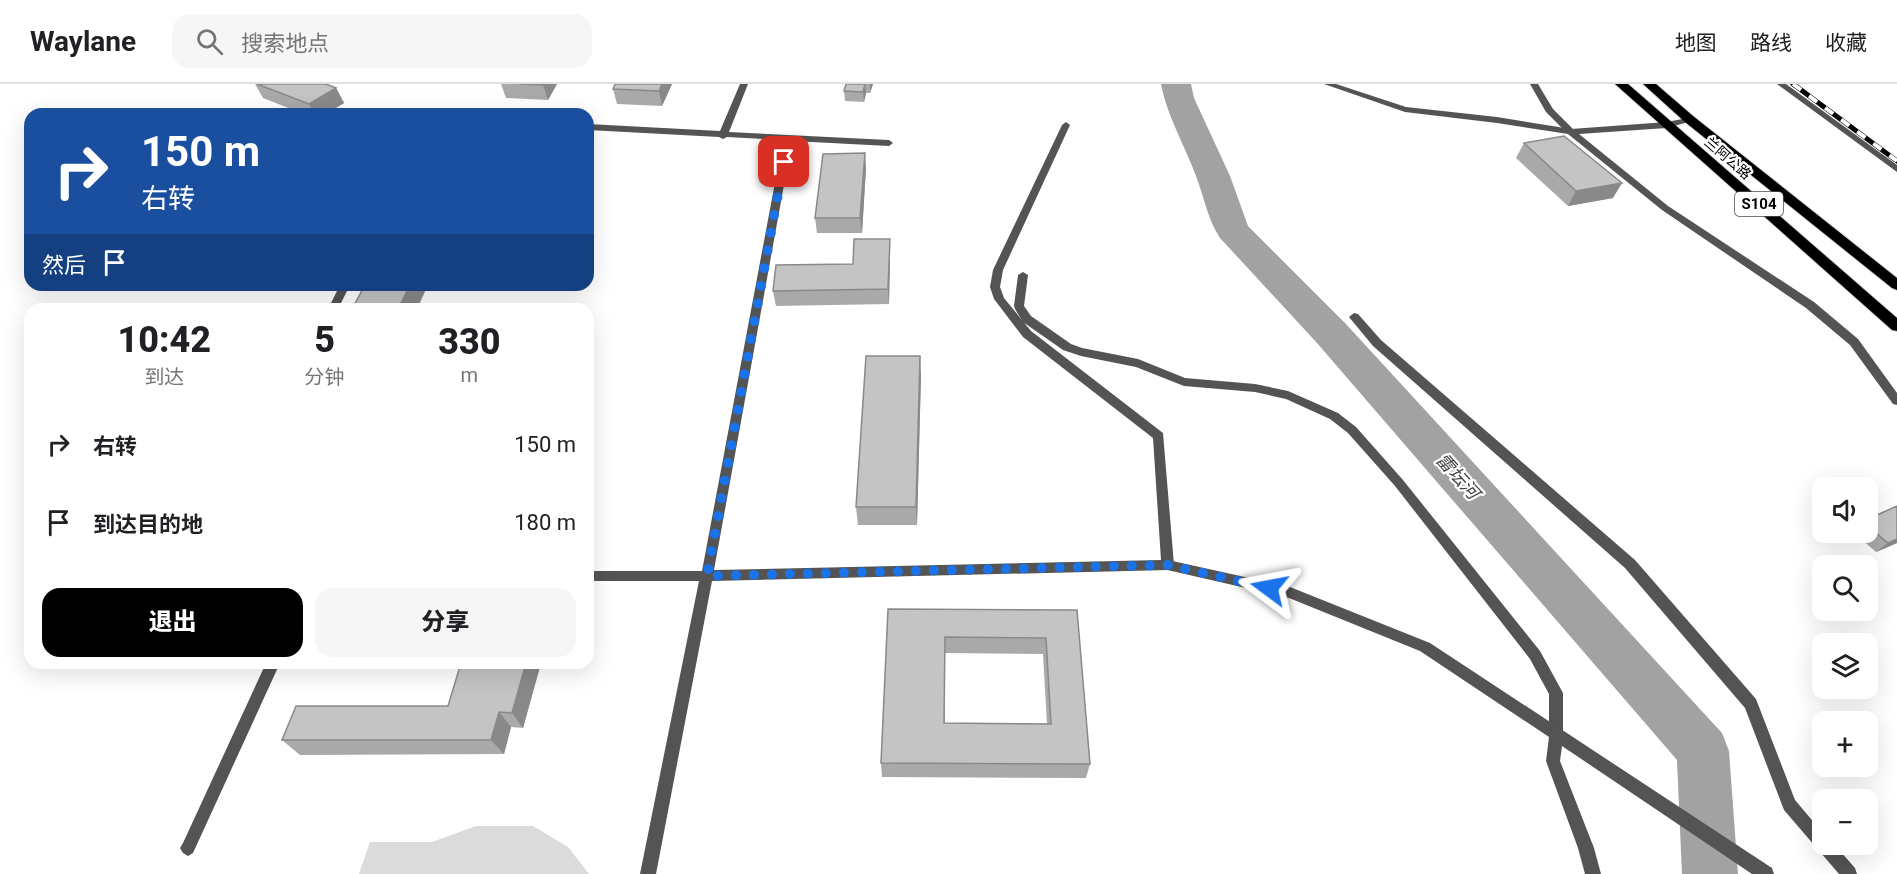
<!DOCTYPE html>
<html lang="zh">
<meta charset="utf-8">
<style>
:root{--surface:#fff;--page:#f6f6f6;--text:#202124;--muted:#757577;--line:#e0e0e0;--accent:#000}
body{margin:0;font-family:Roboto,"Noto Sans SC",sans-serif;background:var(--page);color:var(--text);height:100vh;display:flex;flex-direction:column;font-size:22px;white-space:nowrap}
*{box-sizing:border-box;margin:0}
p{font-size:20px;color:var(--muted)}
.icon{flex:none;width:33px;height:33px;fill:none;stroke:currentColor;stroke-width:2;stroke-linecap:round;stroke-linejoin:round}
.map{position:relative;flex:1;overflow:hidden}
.panel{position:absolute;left:24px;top:219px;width:570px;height:366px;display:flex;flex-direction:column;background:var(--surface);border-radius:18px;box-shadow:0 6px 24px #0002}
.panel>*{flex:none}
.top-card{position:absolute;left:24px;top:24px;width:570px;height:183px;border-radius:18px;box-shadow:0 6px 24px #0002;background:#1a4fa0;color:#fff;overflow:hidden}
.tools{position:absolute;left:1812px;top:393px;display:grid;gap:12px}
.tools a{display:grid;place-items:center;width:66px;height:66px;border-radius:12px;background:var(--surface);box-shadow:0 6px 24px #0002;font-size:30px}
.pin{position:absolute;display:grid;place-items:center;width:51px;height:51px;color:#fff;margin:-26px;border-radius:12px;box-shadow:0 3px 9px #0006}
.me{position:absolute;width:66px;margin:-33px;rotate:283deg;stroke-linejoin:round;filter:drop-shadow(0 0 4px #0008)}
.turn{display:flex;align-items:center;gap:21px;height:126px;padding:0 18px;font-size:27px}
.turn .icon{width:78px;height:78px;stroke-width:2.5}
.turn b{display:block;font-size:42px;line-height:51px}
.then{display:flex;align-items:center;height:57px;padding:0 18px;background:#0003;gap:12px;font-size:22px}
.eta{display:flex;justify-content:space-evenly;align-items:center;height:102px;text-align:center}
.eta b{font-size:36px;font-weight:800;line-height:42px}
.action{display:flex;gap:12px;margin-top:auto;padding:12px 18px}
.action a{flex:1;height:69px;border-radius:18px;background:var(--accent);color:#fff;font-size:24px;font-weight:800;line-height:69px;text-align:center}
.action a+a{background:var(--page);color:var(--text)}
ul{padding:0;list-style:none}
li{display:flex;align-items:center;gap:18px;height:78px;padding:0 18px}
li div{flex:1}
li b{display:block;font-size:22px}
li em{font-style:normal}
header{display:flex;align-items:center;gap:36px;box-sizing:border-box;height:84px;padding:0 30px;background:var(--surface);border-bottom:2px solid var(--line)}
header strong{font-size:28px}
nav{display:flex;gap:33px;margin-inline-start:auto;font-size:21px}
.search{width:420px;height:54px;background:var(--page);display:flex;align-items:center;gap:15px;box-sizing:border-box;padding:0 21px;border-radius:18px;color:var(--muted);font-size:22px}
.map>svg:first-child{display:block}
.green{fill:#dbdbdb}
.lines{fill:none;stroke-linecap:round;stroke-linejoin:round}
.river{fill:#a2a2a2;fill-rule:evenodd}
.trunk-casing{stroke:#dbdbdb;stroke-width:2}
.service{fill:#545454;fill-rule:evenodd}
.minor{fill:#545454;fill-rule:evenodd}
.tertiary{fill:#545454;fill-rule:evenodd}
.trunk{fill:#000;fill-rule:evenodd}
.rail-casing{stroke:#000;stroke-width:5}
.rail{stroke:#fff;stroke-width:4;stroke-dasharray:10;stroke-linecap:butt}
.wall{fill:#a9a9a9;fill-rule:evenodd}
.shaded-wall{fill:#898989}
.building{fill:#c4c4c4;stroke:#898989;stroke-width:1.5;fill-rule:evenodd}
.route{stroke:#1a73e8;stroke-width:10;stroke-dasharray:0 18}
.labels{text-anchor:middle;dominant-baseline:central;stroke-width:4.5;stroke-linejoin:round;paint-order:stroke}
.far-street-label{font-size:14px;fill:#000;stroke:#fff}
.shield{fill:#fff;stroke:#4c4c4c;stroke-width:1.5}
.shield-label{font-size:15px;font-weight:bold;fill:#000}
.water-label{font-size:18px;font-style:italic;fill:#434343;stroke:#fff}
</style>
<header>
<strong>Waylane</strong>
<div class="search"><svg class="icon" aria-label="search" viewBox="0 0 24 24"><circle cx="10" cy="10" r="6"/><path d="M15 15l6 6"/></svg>搜索地点</div>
<nav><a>地图</a><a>路线</a><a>收藏</a></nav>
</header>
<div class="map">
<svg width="1897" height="790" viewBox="0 0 1897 790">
<rect width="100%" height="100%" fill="#fff"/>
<!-- green -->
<path class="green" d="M476 742H533L568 763 589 790H359L370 758H432Z"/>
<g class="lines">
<!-- river -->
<path class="river" d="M1161 0H1191L1194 14 1230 92 1248 142 1345 239 1722 649 1729 667 1738 790H1682L1677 676 1317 259 1220 154C1208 136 1204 113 1196 92 1185 62 1167 32 1161 0Z"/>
<!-- trunk casing -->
<g class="trunk-casing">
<g id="trunk">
<path d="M1615 0H1628L1897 234V247L1892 246Z"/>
<path d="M1643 0H1656L1693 32 1897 194V206L1892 204 1685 38Z"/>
</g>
</g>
<!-- service -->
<g class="service">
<path d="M740 0H748L729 48 889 56 893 59 889 62 792 57 714 486 1161 476 1153 354 1023 253 994 215 990 203 993 186 1062 41 1066 38 1070 41 1003 186 1000 203 1004 214 1031 247 1163 349 1174 481 1173 485 1168 486 712 497 656 790H640L699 497H588V487H702L783 56 727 53 723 55 719 53 588 46V40L720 47Z"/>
<path d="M1023 188 1028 191 1024 222 1031 232 1071 260 1082 264 1138 275 1185 294 1255 300 1288 307 1338 329 1356 343 1403 396 1540 567 1563 609V651L1561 656 1556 658 1551 656 1549 651V610L1530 575 1395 402 1348 349 1330 335 1286 315 1255 308 1184 302 1136 283 1081 272 1063 266 1023 238 1015 225 1014 222 1018 191Z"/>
<path d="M340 201H350L338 225H328Z"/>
<path d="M1354 229 1358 230 1381 256 1635 476 1756 615 1795 716 1822 748V760H1834L1855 784 1857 790H1839L1784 726 1745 624 1625 484 1373 262 1349 233Z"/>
<path d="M266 579H280L193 769 188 772 183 769 180 764 183 759Z"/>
</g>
<!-- minor -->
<g class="minor">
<path d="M1324 0H1336L1406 23 1497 33 1571 45 1667 38 1692 33V37L1667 44 1579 50 1668 122 1814 218 1858 255 1897 309V321L1893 320 1850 261 1806 224 1662 126 1568 50 1497 39 1405 28Z"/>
<path d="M1777 0H1786L1897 81V88Z"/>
<path d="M1168 476 1290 503 1430 559 1772 784 1774 790H1752L1562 662 1560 677 1594 764 1601 790H1585L1578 764 1546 677 1549 653 1420 567 1289 514 1163 485 1162 481 1163 477Z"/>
</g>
<!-- tertiary -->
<path class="tertiary" d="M1530 0H1538L1553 25 1574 46V50H1568L1546 28Z"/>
<!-- trunk -->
<use href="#trunk" class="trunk"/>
<!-- rail casing -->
<g class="rail-casing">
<path id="rail" d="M1793 0 1897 77"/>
</g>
<!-- rail -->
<use href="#rail" class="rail"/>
</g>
<!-- wall -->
<g class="wall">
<path d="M255 0H326L336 4 344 19 326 30H304L263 14Z"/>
<path d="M501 0H557L548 16 506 14Z"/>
<path d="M672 0 662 22 617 20 613 5Z"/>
<path d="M846 0H873L870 9H866L864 18 845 17 844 7Z"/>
<path d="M1524 59 1613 114 1568 122 1516 74Z"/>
<path d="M866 84 862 149H817L815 134Z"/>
<path d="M890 170 889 220 776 222 773 207 853 180Z"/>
<path d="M921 291 917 441H858L856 423Z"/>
<path d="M1897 422V459L1876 468 1853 448H1868V435Z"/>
<path d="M888 525 1077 526 1090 680 1086 694 882 693 881 679ZM945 569 1043 570 1047 640 945 639Z"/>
<path d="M541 579 523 644 511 643 504 670 300 671 282 656 448 622Z"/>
</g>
<!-- shaded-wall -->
<g class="shaded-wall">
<path d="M543 0H557L548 16 543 1Z"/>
<path d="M662 0H672L662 22 659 7Z"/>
<path d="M865 0 866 9 864 18 863 8Z"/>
<path d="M870 0H873L870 9Z"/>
<path d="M336 4 344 19 326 30H315L309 20Z"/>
<path d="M865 69 866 84 862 149 860 134Z"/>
<path d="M1622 99 1613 114 1568 122 1576 107Z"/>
<path d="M890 155V170L889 220 888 205Z"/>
<path d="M410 201H428L417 225H398Z"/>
<path d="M920 272 921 291 917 441 916 423Z"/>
<path d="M1897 455V459L1876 468 1888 459Z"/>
<path d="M526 579H541L523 644 512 629Z"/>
<path d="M499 628 511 643 504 670 491 656Z"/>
</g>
<!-- building -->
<g class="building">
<path d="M257 0H326L336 4 309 20Z"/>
<path d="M519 0H543V1Z"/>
<path d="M615 0H662L659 7 613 5Z"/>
<path d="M846 0H865L863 8 844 7Z"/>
<path d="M1564 52 1622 99 1576 107 1524 59Z"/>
<path d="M865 69 860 134H815L823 70Z"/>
<path d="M854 155H890L888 205 773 207 776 181 853 180Z"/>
<path d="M365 201H410L398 225H352Z"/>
<path d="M866 272H920L916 423H856Z"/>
<path d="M1897 422V455L1888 459 1868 442V435Z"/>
<path d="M888 525 1077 526 1090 680 881 679ZM945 553 1046 554 1051 640 944 639Z"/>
<path d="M461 579H526L512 629 499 628 491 656H282L296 622H448Z"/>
</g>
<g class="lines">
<!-- route -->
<path class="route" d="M784 78 707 492 1168 481 1269 504"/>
</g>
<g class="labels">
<!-- far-street labels -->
<g class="far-street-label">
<text transform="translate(1728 74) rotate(41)">兰阿公路</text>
</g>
<!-- shield labels -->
<rect class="shield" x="1735" y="108" width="48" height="24" rx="4.5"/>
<g class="shield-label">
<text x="1759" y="120">S104</text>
</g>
<!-- water labels -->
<g class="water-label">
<text transform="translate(1458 392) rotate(48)">雷坛河</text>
</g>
</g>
</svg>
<div class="tools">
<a><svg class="icon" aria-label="sound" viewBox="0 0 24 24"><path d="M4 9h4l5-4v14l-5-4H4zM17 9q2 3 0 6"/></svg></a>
<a><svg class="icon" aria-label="search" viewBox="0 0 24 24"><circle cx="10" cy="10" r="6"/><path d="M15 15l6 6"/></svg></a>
<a><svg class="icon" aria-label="layers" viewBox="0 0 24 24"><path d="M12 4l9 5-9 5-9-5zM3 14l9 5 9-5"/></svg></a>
<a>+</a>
<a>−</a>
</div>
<div class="pin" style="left:784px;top:78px;background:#d93025"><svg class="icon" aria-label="arrive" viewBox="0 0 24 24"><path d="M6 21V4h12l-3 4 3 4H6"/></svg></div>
<svg class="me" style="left:1269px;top:504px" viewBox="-20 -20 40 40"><path d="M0-17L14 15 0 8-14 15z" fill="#1a73e8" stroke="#fff" stroke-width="4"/></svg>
<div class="top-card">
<div class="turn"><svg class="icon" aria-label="right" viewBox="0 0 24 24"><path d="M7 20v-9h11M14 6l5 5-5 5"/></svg><div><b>150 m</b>右转</div></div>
<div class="then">然后<svg class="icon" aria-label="arrive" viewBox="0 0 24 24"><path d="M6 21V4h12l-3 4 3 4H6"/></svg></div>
</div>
<section class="panel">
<div class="eta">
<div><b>10:42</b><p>到达</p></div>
<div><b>5</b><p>分钟</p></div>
<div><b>330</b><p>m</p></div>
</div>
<ul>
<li><svg class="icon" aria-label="right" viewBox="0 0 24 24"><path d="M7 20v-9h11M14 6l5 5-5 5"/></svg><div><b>右转</b></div><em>150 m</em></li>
<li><svg class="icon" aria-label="arrive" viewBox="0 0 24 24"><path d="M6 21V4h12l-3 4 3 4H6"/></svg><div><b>到达目的地</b></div><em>180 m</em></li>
</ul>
<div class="action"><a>退出</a><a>分享</a></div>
</section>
</div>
